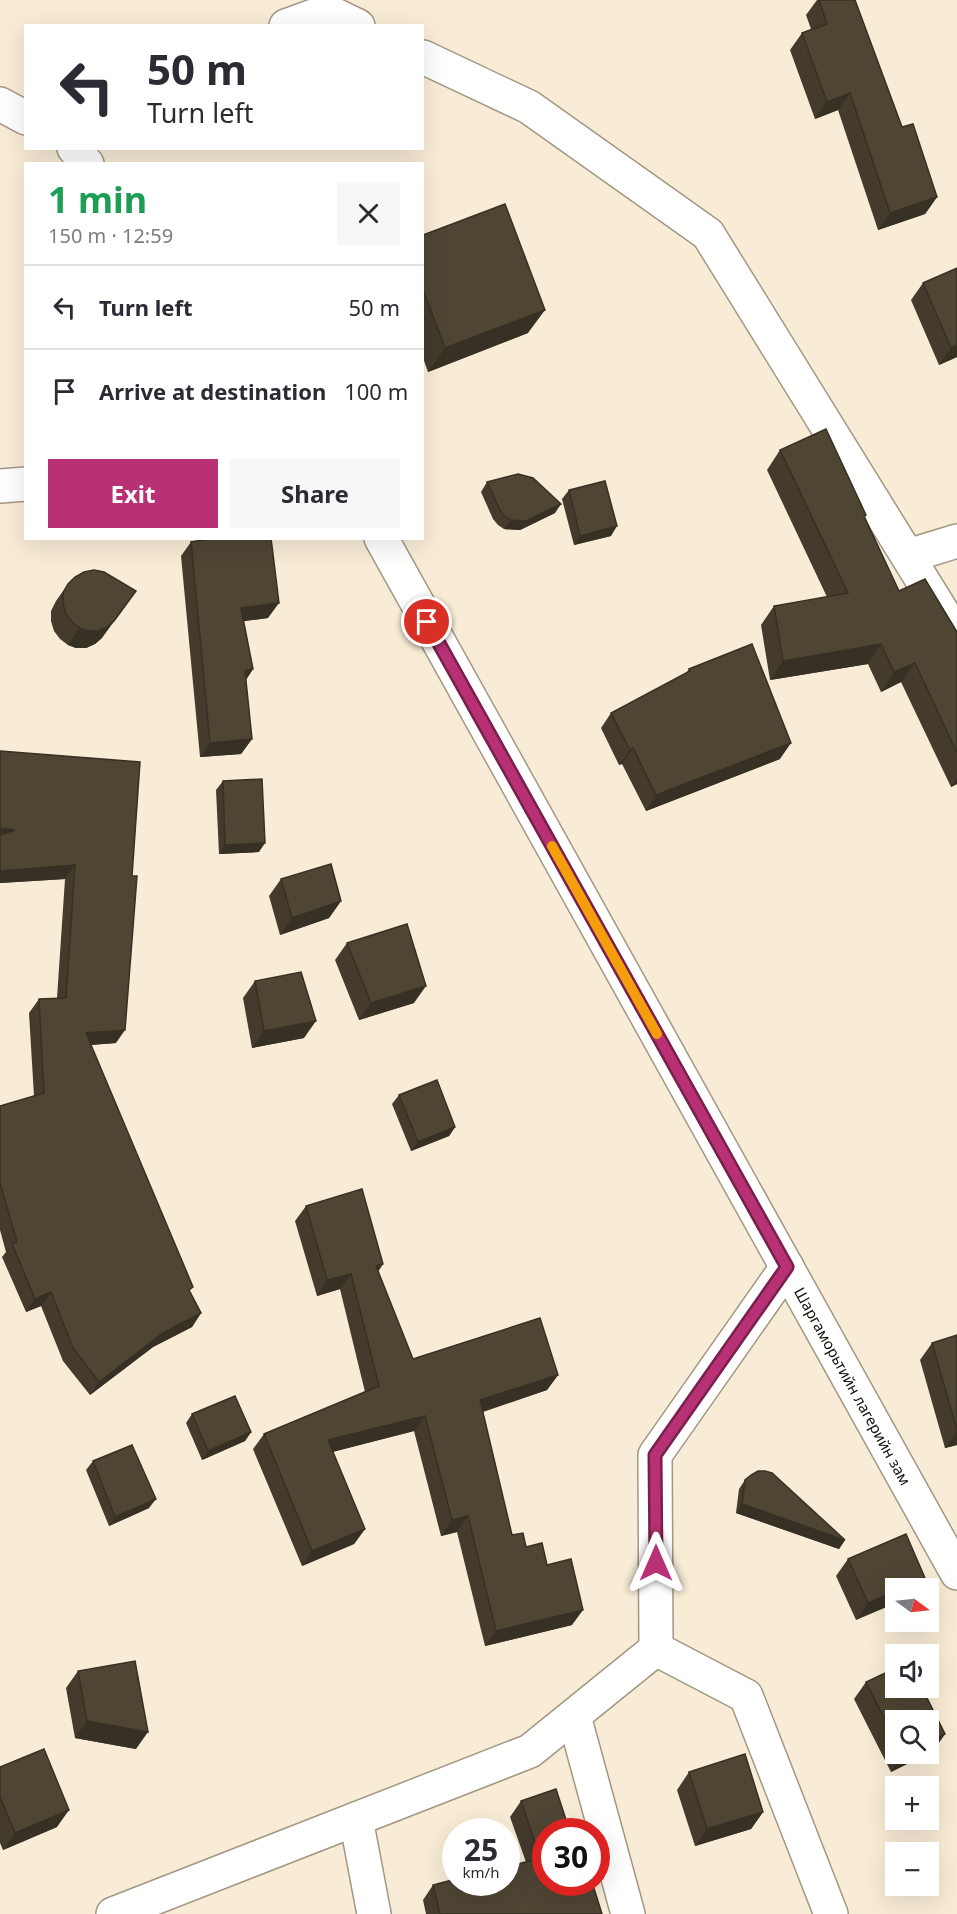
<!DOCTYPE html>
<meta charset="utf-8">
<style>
:root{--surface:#fff;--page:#f7f7f7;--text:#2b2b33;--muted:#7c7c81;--line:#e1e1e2;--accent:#b83174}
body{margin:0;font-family:"Noto Sans",sans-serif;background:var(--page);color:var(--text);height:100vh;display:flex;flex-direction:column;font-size:22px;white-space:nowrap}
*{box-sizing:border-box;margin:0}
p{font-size:20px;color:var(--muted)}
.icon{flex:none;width:33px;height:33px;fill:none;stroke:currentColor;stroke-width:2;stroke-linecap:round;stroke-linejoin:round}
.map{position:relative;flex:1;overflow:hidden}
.details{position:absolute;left:24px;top:162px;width:400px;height:378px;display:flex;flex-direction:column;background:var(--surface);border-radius:0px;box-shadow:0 6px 24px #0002}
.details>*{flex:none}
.top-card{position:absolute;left:24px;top:24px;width:400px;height:126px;border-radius:0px;box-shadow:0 6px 24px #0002;background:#fff;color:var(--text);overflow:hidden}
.needle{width:39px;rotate:105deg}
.controls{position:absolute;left:885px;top:1578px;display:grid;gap:12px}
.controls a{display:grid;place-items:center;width:54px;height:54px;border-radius:0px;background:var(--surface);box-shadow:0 6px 24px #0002;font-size:30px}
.speed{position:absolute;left:442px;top:1818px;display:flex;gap:12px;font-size:30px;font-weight:700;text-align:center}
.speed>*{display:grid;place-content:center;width:78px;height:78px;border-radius:50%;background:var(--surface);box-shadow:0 6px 24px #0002;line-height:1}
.speed small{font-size:15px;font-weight:400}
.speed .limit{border:9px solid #d22;background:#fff;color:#111}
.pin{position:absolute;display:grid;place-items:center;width:51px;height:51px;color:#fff;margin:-26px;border:3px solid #fff;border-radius:50%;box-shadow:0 2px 6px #0007}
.me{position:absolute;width:66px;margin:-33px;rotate:0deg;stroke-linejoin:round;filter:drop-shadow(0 0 4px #0008)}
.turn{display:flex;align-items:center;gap:21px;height:126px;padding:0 24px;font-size:27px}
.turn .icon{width:78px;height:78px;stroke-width:2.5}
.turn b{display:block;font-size:42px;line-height:51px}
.round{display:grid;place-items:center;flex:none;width:63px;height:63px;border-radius:0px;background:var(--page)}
.summary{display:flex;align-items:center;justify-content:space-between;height:102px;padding:0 24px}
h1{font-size:36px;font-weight:700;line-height:45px;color:#1e9e55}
.cta{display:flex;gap:12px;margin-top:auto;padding:12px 24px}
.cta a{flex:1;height:69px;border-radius:0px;background:var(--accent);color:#fff;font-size:24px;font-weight:700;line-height:69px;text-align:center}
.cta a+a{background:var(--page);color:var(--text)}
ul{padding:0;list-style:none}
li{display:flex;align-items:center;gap:18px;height:84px;padding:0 24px;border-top:2px solid var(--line)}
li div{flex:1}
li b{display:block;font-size:22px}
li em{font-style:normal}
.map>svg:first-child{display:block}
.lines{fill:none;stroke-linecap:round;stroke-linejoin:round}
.street-casing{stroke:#a29783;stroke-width:36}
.secondary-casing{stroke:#a29783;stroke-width:36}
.street{stroke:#fff;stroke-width:33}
.secondary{stroke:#fff;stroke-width:33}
.wall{fill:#443b2c}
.shaded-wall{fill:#373024}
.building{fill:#4f4533;stroke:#373024;stroke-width:1.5}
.route-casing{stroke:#78204b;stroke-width:15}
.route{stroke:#b83174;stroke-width:10}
.slow{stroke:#f59e0b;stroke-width:10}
.labels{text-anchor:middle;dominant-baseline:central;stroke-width:6;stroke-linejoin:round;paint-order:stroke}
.street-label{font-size:15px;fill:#15120a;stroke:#fff}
</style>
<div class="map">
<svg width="957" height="1914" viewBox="0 0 957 1914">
<rect width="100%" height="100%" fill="#f8ecd6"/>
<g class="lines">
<!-- street casing -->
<g class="street-casing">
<g id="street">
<path d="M286 26 327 11 358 26"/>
<path d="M423 57 529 107 708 234 957 636"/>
<path d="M0 486 26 484"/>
<path d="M908 556 957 541"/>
<path d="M656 1649 746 1696 831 1914"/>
<path d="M574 1716 628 1914"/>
<path d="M356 1819 374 1914"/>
<path d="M113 1914 530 1751 656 1649 655 1455 787 1267"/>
</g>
</g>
<!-- secondary casing -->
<g class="secondary-casing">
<g id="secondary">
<path d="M0 104 26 118"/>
<path d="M74 148 87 164"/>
<path d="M381 538 957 1573"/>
</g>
</g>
<!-- street -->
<use href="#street" class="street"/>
<!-- secondary -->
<use href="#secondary" class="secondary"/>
</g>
<!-- wall -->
<g class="wall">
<path d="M817 0H855L902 127 937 197 925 214 878 230 838 110 815 119 790 50 802 33 811 29 806 15Z"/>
<path d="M423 235 528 333 428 372 423 358Z"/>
<path d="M957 268V357L939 365 911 300 923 283Z"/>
<path d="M780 450 866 515 865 517 899 591 957 632V784L951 787 901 682 881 692 868 664 770 680 761 625 774 606 827 597 767 470Z"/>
<path d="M487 482 555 513 520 530 504 529 498 525 493 519 481 492Z"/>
<path d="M569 490 611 536 574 545 562 499Z"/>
<path d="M191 542 268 618 243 621 253 669 246 680 252 739 241 754 200 757 181 556Z"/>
<path d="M68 584 102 638 95 644 86 648H76L68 645 60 639 54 631 51 621V611L56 601Z"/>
<path d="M689 669 780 759 646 811 622 764 619 765 601 728 611 713 686 673Z"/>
<path d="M0 751 140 762 116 1043 91 1045 190 1292 201 1313 192 1327 153 1347 90 1395 63 1361 41 1306 26 1312 2 1257 6 1252 0 1230V1106L34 1096 29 1013 39 999 57 998 65 879 0 883Z"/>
<path d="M223 781 259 852 219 854 216 790Z"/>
<path d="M281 879 341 901 329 918 280 935 269 896Z"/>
<path d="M347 943 414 1003 359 1020 335 960Z"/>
<path d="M255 981 304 1038 252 1048 243 998Z"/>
<path d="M399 1095 455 1127 449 1136 411 1151 392 1104Z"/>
<path d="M306 1206 378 1272 413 1359 558 1375 547 1390 483 1412 512 1535 547 1565 572 1625 485 1646 457 1532 441 1536 414 1431 332 1452 365 1529 354 1544 302 1566 253 1449 264 1434 365 1392 340 1289 317 1296 295 1221Z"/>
<path d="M957 1335V1445L945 1448 920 1360 932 1343Z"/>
<path d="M192 1414 251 1432 245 1441 202 1460 186 1423Z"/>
<path d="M93 1461 149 1508 109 1526 86 1470Z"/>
<path d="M745 1480 845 1540 839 1549 736 1513 739 1489Z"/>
<path d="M848 1559 925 1578 856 1620 836 1576Z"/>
<path d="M896 1668V1688H922L945 1734 933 1751 928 1753V1720H896V1754H927L891 1772 854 1699 866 1682Z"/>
<path d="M78 1671 136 1749 75 1738 66 1688Z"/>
<path d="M0 1767 57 1827 3 1850 0 1843Z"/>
<path d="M689 1772 763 1812 751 1829 695 1846 677 1790Z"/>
<path d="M521 1801 546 1832 602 1914H426L423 1900 433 1885 526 1862 510 1817Z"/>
</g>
<!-- shaded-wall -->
<g class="shaded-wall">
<path d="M850 93 838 110 815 119 827 102Z"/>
<path d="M937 197 925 214 878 230 890 213Z"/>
<path d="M545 310 528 333 428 372 445 348Z"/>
<path d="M957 345V357L939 365 951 348Z"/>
<path d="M561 504 555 513 520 530 504 529 511 520Z"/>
<path d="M617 526 611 536 574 545 580 536Z"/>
<path d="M136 591 102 638 95 644 86 648H76L68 645 80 628Z"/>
<path d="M279 603 268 618 231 623 241 608Z"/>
<path d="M881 644 868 664 770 680 783 661Z"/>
<path d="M915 663 901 682 881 692 894 672Z"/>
<path d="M253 669 243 684 245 671Z"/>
<path d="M252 739 241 754 200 757 210 743Z"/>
<path d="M791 743 780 759 646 811 656 795Z"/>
<path d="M633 748 622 764 619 765 630 750Z"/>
<path d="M957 778V784L951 787Z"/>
<path d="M0 828 15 830 0 843Z"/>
<path d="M265 843 259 852 219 854 225 845Z"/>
<path d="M75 865 65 879 0 883V871Z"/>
<path d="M341 901 329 918 280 935 292 918Z"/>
<path d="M426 986 414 1003 359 1020 371 1003Z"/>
<path d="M316 1021 304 1038 252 1048 264 1031Z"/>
<path d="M125 1030 116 1043 76 1046 86 1033Z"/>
<path d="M455 1127 449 1136 411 1151 418 1142Z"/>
<path d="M383 1264 373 1280 376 1266Z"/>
<path d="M351 1274 340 1289 317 1296 327 1280Z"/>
<path d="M51 1292 41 1306 26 1312 35 1299Z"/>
<path d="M201 1313 192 1327 153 1347 90 1395 99 1382 163 1333Z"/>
<path d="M558 1375 547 1390 469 1416 480 1400Z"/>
<path d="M425 1416 414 1431 317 1456 328 1440Z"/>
<path d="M957 1431V1445L945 1448Z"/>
<path d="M251 1432 245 1441 202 1460 208 1451Z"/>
<path d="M156 1499 149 1508 109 1526 115 1517Z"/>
<path d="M742 1504 845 1540 839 1549 736 1513Z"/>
<path d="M468 1516 457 1532 441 1536 452 1520Z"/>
<path d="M365 1529 354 1544 302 1566 312 1551Z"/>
<path d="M925 1578 918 1588H902Z"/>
<path d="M896 1591V1603L856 1620 868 1603Z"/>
<path d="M583 1610 572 1625 485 1646 496 1631Z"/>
<path d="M87 1721 148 1732 136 1749 75 1738Z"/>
<path d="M945 1734 933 1751 928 1753V1742Z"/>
<path d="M905 1754H927L891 1772 903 1755Z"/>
<path d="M69 1810 57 1827 3 1850 15 1833Z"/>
<path d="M763 1812 751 1829 695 1846 707 1829Z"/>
</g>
<!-- building -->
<g class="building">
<path d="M819 0H855L902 127 913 124 937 197 890 213 850 93 827 102 802 33 827 24Z"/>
<path d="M505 204 545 310 445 348 423 290V235Z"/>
<path d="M957 268V345L951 348 923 283Z"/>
<path d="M826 429 866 515 864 516 899 591 925 579 957 632V753L915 663 894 672 881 644 783 661 774 606 848 593 780 450Z"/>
<path d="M518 474 533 478 561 504 526 521 511 520 504 516 500 510 487 482Z"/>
<path d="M605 481 617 526 580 536 569 490Z"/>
<path d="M216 538H271L279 603 241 608 253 669 245 671 252 739 210 743 191 542Z"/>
<path d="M94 570 104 572 136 591 114 621 107 627 98 631H88L80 628 72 622 66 614 63 604V593L68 584 75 577 84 572Z"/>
<path d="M752 644 791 743 656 795 633 748 630 750 611 713 690 671 689 669Z"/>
<path d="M0 751 140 762 132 876H137L125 1030 86 1033 193 1287 189 1290 201 1313 163 1333 99 1382 73 1348 51 1292 35 1299 12 1244 17 1242 0 1183V1106L44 1093 39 999 66 998 75 865 0 871V835L15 830 0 828Z"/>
<path d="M262 779 265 843 225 845 223 781Z"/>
<path d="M331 864 341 901 292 918 281 879Z"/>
<path d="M407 924 426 986 371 1003 347 943Z"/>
<path d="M301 972 316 1021 264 1031 255 981Z"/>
<path d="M437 1080 455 1127 418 1142 399 1095Z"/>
<path d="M362 1189 383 1264 376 1266 413 1359 540 1318 558 1375 480 1400 512 1535 523 1533 526 1547 542 1543 547 1565 571 1559 583 1610 496 1631 468 1516 452 1520 425 1416 328 1440 365 1529 312 1551 264 1434 379 1386 351 1274 327 1280 306 1206Z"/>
<path d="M957 1335V1430L932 1343Z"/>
<path d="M235 1396 251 1432 208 1451 192 1414Z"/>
<path d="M132 1445 156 1499 115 1517 93 1461Z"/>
<path d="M758 1471H765L772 1473 845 1540 742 1504 745 1480 751 1475Z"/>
<path d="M906 1534 925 1578 902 1588H896V1591L868 1603 848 1559Z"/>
<path d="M135 1661 148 1732 87 1721 78 1671Z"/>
<path d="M896 1668V1688H922L945 1734 928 1742V1720H896V1741L866 1682Z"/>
<path d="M44 1749 69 1810 15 1833 0 1797V1767Z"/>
<path d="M745 1754 763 1812 707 1829 689 1772Z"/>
<path d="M556 1789 570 1832H546V1882H592L602 1914H440L433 1885 456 1879V1882H507V1867L540 1858 521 1801Z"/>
</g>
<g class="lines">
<!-- route casing -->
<g class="route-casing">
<path id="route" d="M427 622 787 1267 655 1455 656 1563"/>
</g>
<!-- route -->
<use href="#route" class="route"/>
<!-- slow -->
<path class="slow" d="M552 846 657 1034"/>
</g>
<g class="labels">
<!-- street labels -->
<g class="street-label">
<text transform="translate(853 1386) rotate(61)">Шаргаморьтийн лагерийн зам</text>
</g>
</g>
</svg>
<div class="controls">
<a><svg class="needle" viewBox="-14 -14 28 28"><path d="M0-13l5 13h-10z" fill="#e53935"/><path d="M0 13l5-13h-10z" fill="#7c7c81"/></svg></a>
<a><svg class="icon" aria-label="sound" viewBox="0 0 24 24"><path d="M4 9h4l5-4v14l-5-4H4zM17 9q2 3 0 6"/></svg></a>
<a><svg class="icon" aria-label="search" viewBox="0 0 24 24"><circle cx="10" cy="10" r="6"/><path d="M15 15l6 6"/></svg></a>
<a>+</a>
<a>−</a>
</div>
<div class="speed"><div>25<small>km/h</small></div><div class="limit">30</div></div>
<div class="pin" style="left:427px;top:622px;background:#d93025"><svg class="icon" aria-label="arrive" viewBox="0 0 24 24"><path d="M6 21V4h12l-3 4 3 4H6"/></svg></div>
<svg class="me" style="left:656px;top:1563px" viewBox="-20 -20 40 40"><path d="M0-17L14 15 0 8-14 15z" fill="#b83174" stroke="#fff" stroke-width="4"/></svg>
<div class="top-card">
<div class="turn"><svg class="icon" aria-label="left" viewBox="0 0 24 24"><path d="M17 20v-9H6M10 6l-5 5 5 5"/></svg><div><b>50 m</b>Turn left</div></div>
</div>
<section class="details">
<div class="summary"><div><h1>1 min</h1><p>150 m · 12:59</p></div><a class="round"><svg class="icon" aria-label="close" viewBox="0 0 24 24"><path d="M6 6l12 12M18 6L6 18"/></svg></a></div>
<ul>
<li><svg class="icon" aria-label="left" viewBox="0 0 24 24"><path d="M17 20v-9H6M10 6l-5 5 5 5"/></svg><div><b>Turn left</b></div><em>50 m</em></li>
<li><svg class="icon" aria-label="arrive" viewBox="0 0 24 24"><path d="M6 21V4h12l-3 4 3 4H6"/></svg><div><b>Arrive at destination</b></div><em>100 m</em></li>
</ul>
<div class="cta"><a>Exit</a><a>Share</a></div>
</section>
</div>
